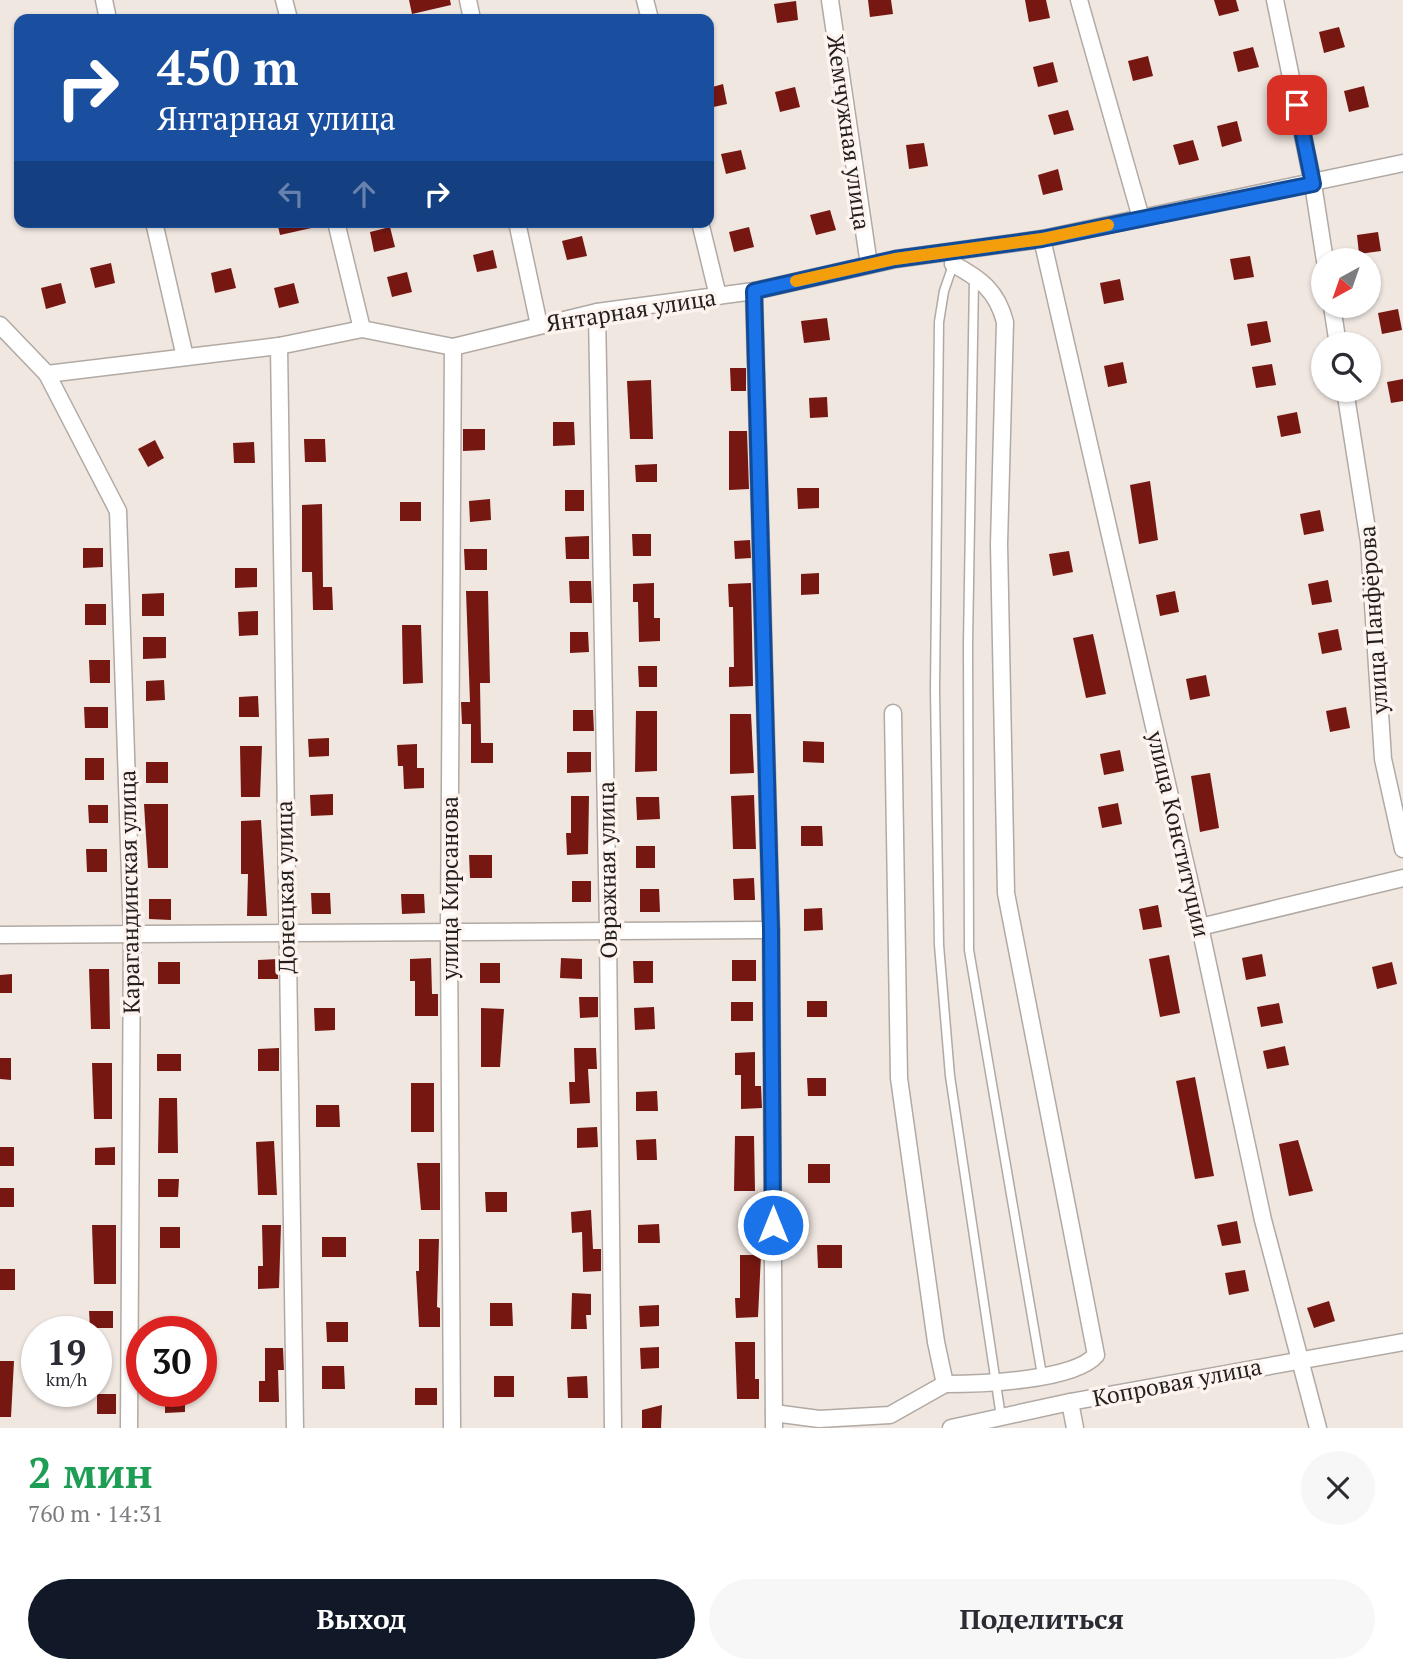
<!DOCTYPE html>
<html lang="ru">
<meta charset="utf-8">
<style>
:root{--surface:#fff;--page:#f7f7f7;--text:#2b2b33;--muted:#7c7c81;--accent:#111827}
body{margin:0;font-family:"PT Serif",serif;background:var(--page);color:var(--text);height:100vh;display:flex;flex-direction:column;font-size:26px;white-space:nowrap}
*{box-sizing:border-box;margin:0}
p{font-size:23px;color:var(--muted)}
.icon{flex:none;width:38px;height:38px;fill:none;stroke:currentColor;stroke-width:2;stroke-linecap:round;stroke-linejoin:round}
.map{position:relative;height:1428px;overflow:hidden}
.drawer{display:flex;flex-direction:column;background:var(--surface);flex:1}
.drawer>*{flex:none}
.guide{position:absolute;left:14px;top:14px;width:700px;height:214px;border-radius:14px;box-shadow:0 2px 5px #0004;background:#1a4fa0;color:#fff;overflow:hidden}
.needle{width:46px;rotate:220deg}
.tools{position:absolute;left:1311px;top:248px;display:grid;gap:14px}
.tools a{display:grid;place-items:center;width:70px;height:70px;border-radius:50%;background:var(--surface);box-shadow:0 2px 5px #0004;font-size:35px}
.speed{position:absolute;left:21px;top:1316px;display:flex;gap:14px;font-size:35px;font-weight:700;text-align:center}
.speed>*{display:grid;place-content:center;width:91px;height:91px;border-radius:50%;background:var(--surface);box-shadow:0 2px 5px #0004;line-height:1}
.speed small{font-size:18px;font-weight:400}
.speed .limit{border:10px solid #d22;background:#fff;color:#111}
.pin{position:absolute;display:grid;place-items:center;width:60px;height:60px;color:#fff;margin:-30px;border-radius:14px;box-shadow:0 4px 10px #0006}
.me{position:absolute;width:77px;margin:-38px;rotate:0deg;stroke-linejoin:round;filter:drop-shadow(0 0 5px #0008)}
.turn{display:flex;align-items:center;gap:24px;height:147px;padding:0 28px;font-size:32px}
.turn .icon{width:91px;height:91px;stroke-width:2.5}
.turn b{display:block;font-size:49px;line-height:60px}
.lanes{display:flex;align-items:center;height:66px;padding:0 28px;background:#0003;justify-content:center;gap:35px;direction:ltr}
.lanes .off{opacity:.35}
.round{display:grid;place-items:center;flex:none;width:74px;height:74px;border-radius:37px;background:var(--page)}
.head{display:flex;align-items:center;justify-content:space-between;height:119px;padding:0 28px}
h1{font-size:42px;font-weight:700;line-height:52px;color:#1e9e55}
.primary-button{display:flex;gap:14px;margin-top:auto;padding:14px 28px}
.primary-button a{flex:1;height:80px;border-radius:42px;background:var(--accent);color:#fff;font-size:28px;font-weight:700;line-height:80px;text-align:center}
.primary-button a+a{background:var(--page);color:var(--text)}
.map>svg:first-child{display:block}
.building{fill:#761711}
.lines{fill:none;stroke-linecap:round;stroke-linejoin:round}
.lane-casing{stroke:#b1a9a3;stroke-width:11}
.street-casing{stroke:#b1a9a3;stroke-width:19}
.lane{stroke:#fff;stroke-width:8}
.street{stroke:#fff;stroke-width:16}
.route-casing{stroke:#114b97;stroke-width:18}
.route{stroke:#1a73e8;stroke-width:12}
.slow{stroke:#f59e0b;stroke-width:12}
.labels{text-anchor:middle;dominant-baseline:central;stroke-width:7;stroke-linejoin:round;paint-order:stroke}
.street-label{font-size:23px;fill:#221f1d;stroke:#fef4ef}
</style>
<div class="map">
<svg width="1403" height="1428" viewBox="0 0 1403 1428">
<rect width="100%" height="100%" fill="#f0e7e1"/>
<!-- building -->
<g class="building">
<path d="M409 0H450L451 5 412 14Z"/>
<path d="M868 0H891L893 14 870 17Z"/>
<path d="M1025 0H1046L1050 18 1029 22Z"/>
<path d="M1214 0H1236L1239 11 1219 16Z"/>
<path d="M796 1 798 20 777 23 774 4Z"/>
<path d="M1339 27 1345 47 1324 53 1319 32Z"/>
<path d="M1253 47 1259 67 1238 72 1233 52Z"/>
<path d="M1148 56 1153 76 1133 81 1128 61Z"/>
<path d="M1053 62 1058 82 1038 87 1033 67Z"/>
<path d="M723 84 727 104 709 108V88Z"/>
<path d="M1364 86 1369 107 1349 112 1344 91Z"/>
<path d="M795 87 800 107 780 112 775 92Z"/>
<path d="M1068 110 1074 130 1054 135 1048 115Z"/>
<path d="M1237 121 1242 141 1222 147 1217 126Z"/>
<path d="M1193 140 1199 160 1179 165 1173 145Z"/>
<path d="M924 143 928 166 909 169 906 145Z"/>
<path d="M741 150 746 169 726 174 721 154Z"/>
<path d="M1058 169 1063 190 1043 195 1038 175Z"/>
<path d="M830 210 836 230 816 235 810 215Z"/>
<path d="M277 222H315L316 227 280 235Z"/>
<path d="M390 227 395 247 374 252 370 232Z"/>
<path d="M749 227 754 247 734 252 729 232Z"/>
<path d="M1378 232 1381 251 1359 254 1357 235Z"/>
<path d="M582 236 587 256 567 260 562 241Z"/>
<path d="M493 250 497 268 477 272 473 255Z"/>
<path d="M1250 256 1254 277 1234 280 1230 259Z"/>
<path d="M111 263 115 283 95 288 90 268Z"/>
<path d="M231 268 236 288 215 293 211 273Z"/>
<path d="M407 272 412 292 392 297 387 277Z"/>
<path d="M1120 279 1124 300 1104 304 1100 283Z"/>
<path d="M61 283 66 303 46 309 41 288Z"/>
<path d="M294 283 299 303 279 308 274 288Z"/>
<path d="M1398 309 1402 330 1382 334 1378 313Z"/>
<path d="M827 318 830 340 804 343 801 321Z"/>
<path d="M1267 321 1271 342 1251 346 1247 324Z"/>
<path d="M1123 362 1127 383 1108 387 1104 366Z"/>
<path d="M1272 364 1276 385 1256 388 1252 367Z"/>
<path d="M730 368H746V391H731Z"/>
<path d="M1403 379V401L1391 403 1387 382Z"/>
<path d="M651 380 653 439H630L627 381Z"/>
<path d="M827 397 828 417 810 418 809 398Z"/>
<path d="M1297 412 1301 433 1281 437 1277 416Z"/>
<path d="M553 422H574L575 445 553 446Z"/>
<path d="M463 429H485V450L463 451Z"/>
<path d="M729 431H747L749 489 729 490Z"/>
<path d="M304 439H325L326 462H305Z"/>
<path d="M155 440 164 458 148 467 138 449Z"/>
<path d="M254 442 255 463H234L233 443Z"/>
<path d="M657 464V482H636L635 465Z"/>
<path d="M1150 481 1158 540 1139 544 1130 485Z"/>
<path d="M797 488H819V508L798 509Z"/>
<rect x="565" y="490" width="19" height="21"/>
<path d="M490 499 491 520 470 522 469 501Z"/>
<rect x="400" y="502" width="21" height="19"/>
<path d="M322 504 323 587H332L333 610H313L312 572H302V505Z"/>
<path d="M1320 510 1324 531 1304 535 1300 514Z"/>
<path d="M632 534H651V556H633Z"/>
<path d="M589 536V559H566L565 537Z"/>
<path d="M750 540 751 558 735 559 734 541Z"/>
<path d="M83 548H103V567L83 568Z"/>
<path d="M464 549H487V570H465Z"/>
<path d="M1069 551 1073 572 1053 576 1049 554Z"/>
<path d="M235 568H257V587L235 588Z"/>
<path d="M819 573V594L801 595V574Z"/>
<path d="M1328 580 1332 602 1312 605 1308 584Z"/>
<path d="M569 581H591L592 603H570Z"/>
<path d="M654 583V618H660V641L639 642 638 602H633V584Z"/>
<path d="M751 583 753 686 729 687V667H734L733 607H729L728 584Z"/>
<path d="M466 591H488L490 683H480L481 743H493V763H471V724H462L461 702H470Z"/>
<path d="M1175 591 1179 612 1160 616 1156 595Z"/>
<path d="M164 593V616H142V594Z"/>
<rect x="85" y="604" width="21" height="21"/>
<path d="M258 611V635L239 636 238 612Z"/>
<path d="M402 625H421L423 683 403 684Z"/>
<path d="M1338 629 1342 650 1322 654 1318 633Z"/>
<path d="M570 632H588L589 652 570 653Z"/>
<path d="M1093 634 1106 694 1086 698 1073 638Z"/>
<path d="M143 637H166V658L143 659Z"/>
<path d="M89 660H110V683H90Z"/>
<path d="M638 666H657V687H639Z"/>
<path d="M1206 675 1210 696 1190 700 1186 679Z"/>
<path d="M164 680 165 700 146 701V681Z"/>
<path d="M258 696 259 717H239V697Z"/>
<path d="M84 707H108V728H85Z"/>
<path d="M1346 707 1350 728 1330 732 1326 711Z"/>
<path d="M573 710H593L594 731H573Z"/>
<path d="M636 711H657V771L635 772Z"/>
<path d="M730 714H751L754 773 730 774Z"/>
<path d="M329 738V756L309 757 308 739Z"/>
<path d="M803 741 824 742V763L803 762Z"/>
<path d="M417 744V768H424V788L404 789 403 766H398L397 745Z"/>
<path d="M240 746H262L260 797H241Z"/>
<path d="M1120 750 1124 771 1104 775 1100 754Z"/>
<path d="M567 752H591V772L567 773Z"/>
<rect x="85" y="758" width="19" height="22"/>
<rect x="146" y="762" width="22" height="21"/>
<path d="M1210 773 1219 828 1200 832 1191 776Z"/>
<path d="M333 794V815L311 816 310 795Z"/>
<path d="M754 795 756 849H733L731 796Z"/>
<path d="M571 796H589L588 854 567 855 566 833H571Z"/>
<path d="M636 797H659L660 819 637 820Z"/>
<path d="M1118 803 1122 824 1102 828 1098 807Z"/>
<path d="M144 804H168V868H148Z"/>
<path d="M88 805H108V823H89Z"/>
<path d="M261 820 267 916H247L248 874H241V821Z"/>
<path d="M801 826H822L823 846H801Z"/>
<rect x="636" y="846" width="19" height="22"/>
<path d="M86 849H107V872H87Z"/>
<path d="M469 855H492V878H470Z"/>
<path d="M754 878 755 900H734L733 879Z"/>
<rect x="572" y="881" width="19" height="21"/>
<path d="M640 889H659L660 912H640Z"/>
<path d="M311 893H330L331 914H312Z"/>
<path d="M401 894H424L425 913 402 914Z"/>
<path d="M149 899H171V920L149 919Z"/>
<path d="M1158 905 1162 927 1143 930 1139 909Z"/>
<path d="M822 908 823 930 804 931V909Z"/>
<path d="M1262 954 1266 976 1246 980 1242 958Z"/>
<path d="M1169 955 1180 1013 1160 1017 1149 959Z"/>
<path d="M431 958 432 994H438V1016H415V981H410V959Z"/>
<path d="M561 958 582 959V979L560 978Z"/>
<path d="M278 959V979H258V960Z"/>
<rect x="732" y="960" width="24" height="21"/>
<path d="M633 961H653V983H634Z"/>
<rect x="158" y="962" width="22" height="22"/>
<path d="M1392 962 1397 984 1377 989 1372 967Z"/>
<rect x="480" y="963" width="20" height="20"/>
<path d="M89 969H109L110 1029H91Z"/>
<path d="M12 974V993H0V975Z"/>
<path d="M579 997H598V1017L580 1018Z"/>
<rect x="807" y="1001" width="20" height="16"/>
<rect x="731" y="1002" width="22" height="19"/>
<path d="M1279 1003 1283 1023 1261 1027 1257 1007Z"/>
<path d="M654 1007 655 1029 635 1030 634 1008Z"/>
<path d="M314 1008H335V1030L315 1031Z"/>
<path d="M481 1008 504 1009 500 1067H481Z"/>
<path d="M1285 1046 1289 1065 1267 1069 1263 1051Z"/>
<path d="M279 1048V1071H258V1049Z"/>
<path d="M574 1048H596L597 1069H588L590 1103 570 1104 569 1082H575Z"/>
<path d="M755 1052V1086H761L762 1108 741 1109V1075H735V1053Z"/>
<rect x="157" y="1054" width="24" height="17"/>
<path d="M0 1058H11V1080L0 1079Z"/>
<path d="M92 1063H112V1119H94Z"/>
<path d="M1195 1077 1214 1176 1195 1179 1176 1081Z"/>
<path d="M807 1078H826V1096H808Z"/>
<rect x="411" y="1083" width="23" height="49"/>
<path d="M657 1091 658 1111H636V1092Z"/>
<path d="M159 1098H177L178 1153H158Z"/>
<path d="M316 1105H339L340 1127H316Z"/>
<path d="M597 1127 598 1147 577 1148V1128Z"/>
<path d="M735 1136H754L755 1191H734Z"/>
<path d="M656 1139 657 1160H637L636 1140Z"/>
<path d="M1298 1140 1313 1191 1289 1196 1279 1144Z"/>
<path d="M274 1141 277 1195H258L256 1142Z"/>
<rect x="0" y="1147" width="14" height="19"/>
<path d="M115 1147V1165H95V1148Z"/>
<path d="M417 1163H440V1210H421Z"/>
<rect x="808" y="1164" width="22" height="19"/>
<path d="M158 1179H179L178 1197H158Z"/>
<rect x="0" y="1188" width="14" height="19"/>
<path d="M485 1192H507V1212H486Z"/>
<path d="M591 1210 593 1249H601V1271L583 1272 582 1232 572 1233 571 1212Z"/>
<path d="M1237 1221 1241 1243 1222 1246 1217 1225Z"/>
<path d="M659 1224 660 1243H638V1225Z"/>
<path d="M92 1225H116V1284H94Z"/>
<path d="M262 1225H281L279 1288 258 1289V1266H263Z"/>
<rect x="160" y="1227" width="20" height="21"/>
<rect x="322" y="1237" width="24" height="20"/>
<path d="M419 1239H439L437 1307 440 1308V1327H419L416 1271H419Z"/>
<path d="M817 1245H842V1268H818Z"/>
<path d="M740 1255H761L758 1317 736 1318 735 1298H740Z"/>
<rect x="0" y="1269" width="15" height="21"/>
<path d="M1245 1270 1249 1291 1229 1295 1225 1273Z"/>
<path d="M572 1293 591 1294V1315H586L587 1329H571Z"/>
<path d="M1329 1301 1335 1321 1314 1328 1307 1308Z"/>
<path d="M490 1303H512L513 1326H490Z"/>
<path d="M659 1305V1326L640 1327 639 1306Z"/>
<path d="M89 1311H113V1328H90Z"/>
<path d="M326 1322H348V1342H327Z"/>
<path d="M735 1342H755V1379H759V1399H737Z"/>
<path d="M659 1347V1368L641 1369 640 1348Z"/>
<path d="M265 1348H283L284 1370H278L279 1402H259V1381H265Z"/>
<path d="M0 1361H14L11 1417H0Z"/>
<path d="M322 1366H344L345 1389H322Z"/>
<rect x="494" y="1376" width="20" height="21"/>
<path d="M587 1376 588 1398H568L567 1377Z"/>
<rect x="415" y="1388" width="22" height="17"/>
<path d="M165 1391H185V1412L165 1413Z"/>
<rect x="97" y="1394" width="19" height="20"/>
<path d="M662 1405 661 1428H642V1410Z"/>
</g>
<g class="lines">
<!-- lane casing -->
<g class="lane-casing">
<g id="lane">
<path d="M953 265 944 291 939 322 935 690 939 945 950 1076 1001 1417"/>
<path d="M974 278 968 644 969 950 1042 1375"/>
</g>
</g>
<!-- street casing -->
<g class="street-casing">
<g id="street">
<path d="M104 0 108 19"/>
<path d="M284 0 289 19"/>
<path d="M468 0 472 19"/>
<path d="M645 0 650 19"/>
<path d="M830 0 869 265"/>
<path d="M1079 0 1141 218"/>
<path d="M1275 0 1313 184 1325 261"/>
<path d="M154 222 185 357"/>
<path d="M336 222 362 329"/>
<path d="M517 222 539 325"/>
<path d="M700 222 718 296"/>
<path d="M1042 239 1200 927 1263 1220 1318 1428"/>
<path d="M754 291 771 930 774 1428"/>
<path d="M1332 306 1338 345"/>
<path d="M597 312 608 931 613 1428"/>
<path d="M0 325 47 374 279 346 362 329 453 347 597 312 754 291 896 259 1042 239 1403 163"/>
<path d="M279 346 295 1428"/>
<path d="M47 374 118 511 132 936 129 1428"/>
<path d="M1345 390 1369 542 1383 759 1403 849"/>
<path d="M1200 927 1403 878"/>
<path d="M0 935 771 930"/>
<path d="M945 1384C979 1384 1074 1381 1096 1355L1006 893 999 544 1005 322C997 291 981 279 953 264"/>
<path d="M1070 1402 1075 1428"/>
<path d="M774 1413 819 1419 890 1415 945 1384 936 1342 899 1078 893 713"/>
<path d="M452 1428 449 931 453 347"/>
<path d="M951 1428 1070 1402 1403 1342"/>
</g>
</g>
<!-- lane -->
<use href="#lane" class="lane"/>
<!-- street -->
<use href="#street" class="street"/>
</g>
<g class="lines">
<!-- route casing -->
<g class="route-casing">
<path id="route" d="M773 1225 771 930 754 291 895 259 1042 239 1313 184 1297 105"/>
</g>
<!-- route -->
<use href="#route" class="route"/>
<!-- slow -->
<path class="slow" d="M796 281 895 259 1042 239 1108 225"/>
</g>
<g class="labels">
<!-- street labels -->
<g class="street-label">
<text transform="translate(849 132) rotate(82)">Жемчужная улица</text>
<text transform="translate(631 310) rotate(-9)">Янтарная улица</text>
<text transform="translate(1373 620) rotate(-94)">улица Панфёрова</text>
<text transform="translate(1179 834) rotate(77)">улица Конституции</text>
<text transform="translate(607 870) rotate(-91)">Овражная улица</text>
<text transform="translate(285 887) rotate(-91)">Донецкая улица</text>
<text transform="translate(449 888) rotate(-90)">улица Кирсанова</text>
<text transform="translate(129 892) rotate(-91)">Карагандинская улица</text>
<text transform="translate(1177 1382) rotate(-11)">Копровая улица</text>
</g>
</g>
</svg>
<div class="tools">
<a><svg class="needle" viewBox="-14 -14 28 28"><path d="M0-13l5 13h-10z" fill="#e53935"/><path d="M0 13l5-13h-10z" fill="#7c7c81"/></svg></a>
<a><svg class="icon" aria-label="search" viewBox="0 0 24 24"><circle cx="10" cy="10" r="6"/><path d="M15 15l6 6"/></svg></a>
</div>
<div class="speed"><div>19<small>km/h</small></div><div class="limit">30</div></div>
<div class="pin" style="left:1297px;top:105px;background:#d93025"><svg class="icon" aria-label="arrive" viewBox="0 0 24 24"><path d="M6 21V4h12l-3 4 3 4H6"/></svg></div>
<svg class="me" style="left:773px;top:1225px" viewBox="-20 -20 40 40"><circle r="17" fill="#1a73e8" stroke="#fff" stroke-width="3"/><path d="M0-11L8 9 0 5-8 9z" fill="#fff"/></svg>
<div class="guide">
<div class="turn"><svg class="icon" aria-label="right" viewBox="0 0 24 24"><path d="M7 20v-9h11M14 6l5 5-5 5"/></svg><div><b>450 m</b>Янтарная улица</div></div>
<div class="lanes"><svg class="icon off" aria-label="left" viewBox="0 0 24 24"><path d="M17 20v-9H6M10 6l-5 5 5 5"/></svg><svg class="icon off" aria-label="ahead" viewBox="0 0 24 24"><path d="M12 20V5M6 11l6-6 6 6"/></svg><svg class="icon" aria-label="right" viewBox="0 0 24 24"><path d="M7 20v-9h11M14 6l5 5-5 5"/></svg></div>
</div>
</div>
<section class="drawer">
<div class="head"><div><h1>2 мин</h1><p>760 m · 14:31</p></div><a class="round"><svg class="icon" aria-label="close" viewBox="0 0 24 24"><path d="M6 6l12 12M18 6L6 18"/></svg></a></div>
<div class="primary-button"><a>Выход</a><a>Поделиться</a></div>
</section>
